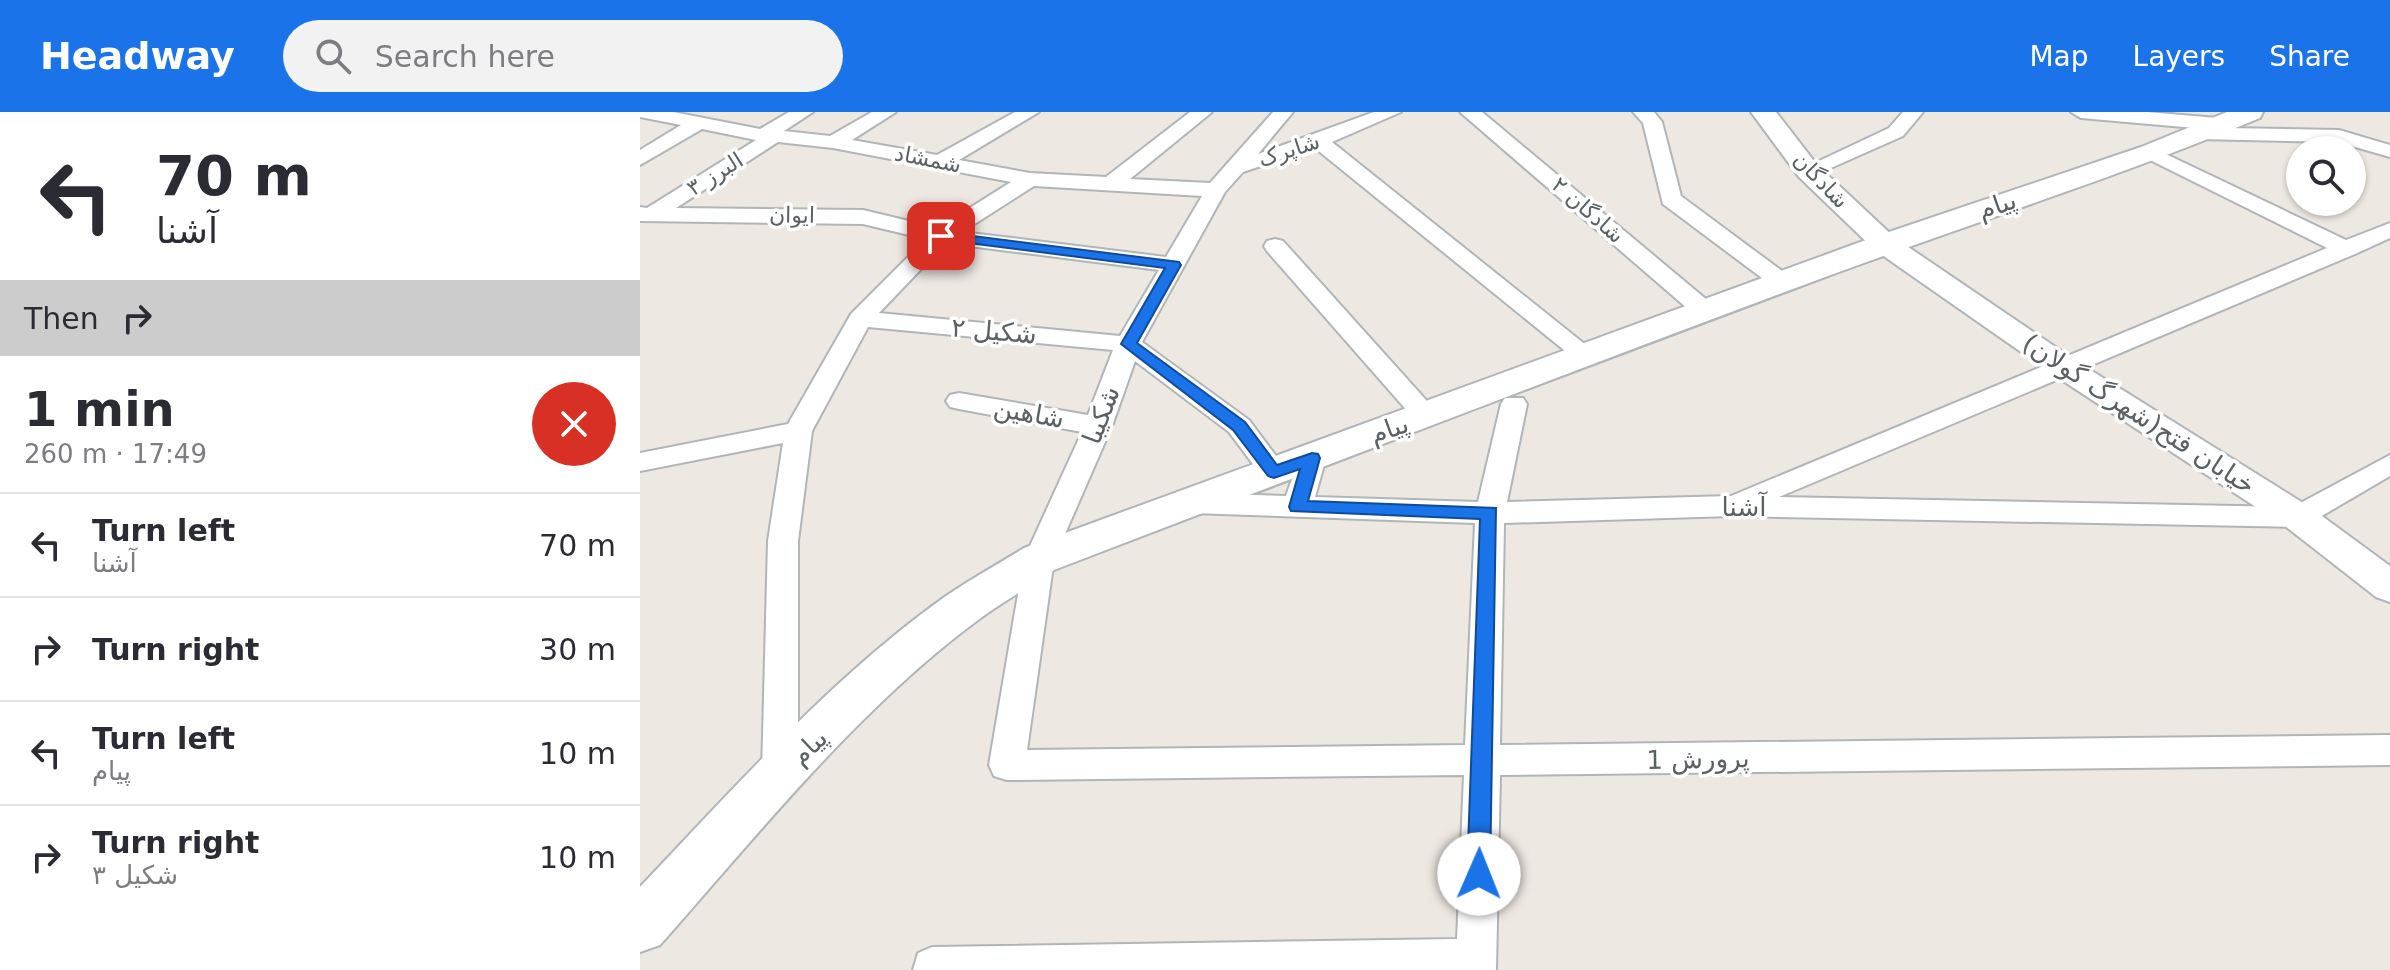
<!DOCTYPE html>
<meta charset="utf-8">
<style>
:root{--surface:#fff;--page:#f2f2f3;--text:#2b2b33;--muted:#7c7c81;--line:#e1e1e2;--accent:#1a73e8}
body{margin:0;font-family:"DejaVu Sans","Noto Sans Arabic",sans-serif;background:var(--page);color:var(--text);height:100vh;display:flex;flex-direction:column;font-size:30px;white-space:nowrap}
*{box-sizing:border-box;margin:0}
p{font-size:26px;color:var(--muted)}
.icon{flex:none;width:44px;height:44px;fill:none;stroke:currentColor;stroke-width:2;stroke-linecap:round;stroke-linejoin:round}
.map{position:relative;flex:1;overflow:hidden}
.side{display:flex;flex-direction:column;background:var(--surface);width:640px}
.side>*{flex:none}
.banner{background:#fff;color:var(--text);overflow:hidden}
.tools{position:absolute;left:1646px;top:24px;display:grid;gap:16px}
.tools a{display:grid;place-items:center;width:80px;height:80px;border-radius:50%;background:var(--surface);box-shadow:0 2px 6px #0004;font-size:40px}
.pin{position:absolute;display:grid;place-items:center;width:68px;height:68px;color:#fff;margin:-34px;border-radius:16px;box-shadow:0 4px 12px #0006}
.me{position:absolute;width:88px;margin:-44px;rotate:1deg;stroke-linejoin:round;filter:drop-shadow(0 0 6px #0008)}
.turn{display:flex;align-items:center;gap:28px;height:168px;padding:0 24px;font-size:36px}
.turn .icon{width:104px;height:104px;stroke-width:2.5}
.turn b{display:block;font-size:56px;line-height:68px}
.then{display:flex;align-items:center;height:76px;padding:0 24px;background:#0003;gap:16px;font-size:30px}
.round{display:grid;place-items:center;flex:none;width:84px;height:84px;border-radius:42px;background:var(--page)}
.summary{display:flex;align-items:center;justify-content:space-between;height:136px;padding:0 24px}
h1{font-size:48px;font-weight:700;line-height:60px}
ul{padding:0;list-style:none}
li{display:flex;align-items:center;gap:24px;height:104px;padding:0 24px;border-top:2px solid var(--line)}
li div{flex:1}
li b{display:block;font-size:30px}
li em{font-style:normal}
header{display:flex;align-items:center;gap:48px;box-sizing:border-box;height:112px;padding:0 40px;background:var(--accent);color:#fff}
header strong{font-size:38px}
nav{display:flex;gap:44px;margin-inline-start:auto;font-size:28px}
.search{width:560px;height:72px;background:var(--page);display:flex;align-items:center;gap:20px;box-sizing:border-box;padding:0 28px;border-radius:44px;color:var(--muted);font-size:30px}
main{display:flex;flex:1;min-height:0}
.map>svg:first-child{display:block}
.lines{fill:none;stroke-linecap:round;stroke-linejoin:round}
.minor-casing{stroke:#b0b5b8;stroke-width:4}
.tertiary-casing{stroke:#b0b5b8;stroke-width:4}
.secondary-casing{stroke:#afb5b8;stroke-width:4}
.minor{fill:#fff;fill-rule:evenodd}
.tertiary{fill:#fff;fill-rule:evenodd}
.secondary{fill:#fff;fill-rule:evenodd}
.route{fill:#1a73e8;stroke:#114b97;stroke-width:2}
.labels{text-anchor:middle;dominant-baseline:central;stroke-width:7;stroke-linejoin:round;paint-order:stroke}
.far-street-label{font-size:22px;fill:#5a6163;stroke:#fff}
.street-label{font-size:26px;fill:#5a6163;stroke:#fff}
</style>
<header>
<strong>Headway</strong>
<div class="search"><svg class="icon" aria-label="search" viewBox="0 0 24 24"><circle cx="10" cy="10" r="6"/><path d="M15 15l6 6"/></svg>Search here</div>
<nav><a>Map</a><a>Layers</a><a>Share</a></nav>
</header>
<main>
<section class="side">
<div class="banner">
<div class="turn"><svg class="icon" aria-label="left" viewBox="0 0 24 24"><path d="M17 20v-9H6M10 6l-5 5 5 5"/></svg><div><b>70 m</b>آشنا</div></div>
<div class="then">Then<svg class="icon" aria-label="right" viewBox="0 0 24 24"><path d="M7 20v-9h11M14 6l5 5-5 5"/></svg></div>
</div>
<div class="summary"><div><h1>1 min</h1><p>260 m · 17:49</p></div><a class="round" style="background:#d93025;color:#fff"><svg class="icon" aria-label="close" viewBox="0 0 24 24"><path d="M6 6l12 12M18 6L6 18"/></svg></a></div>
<ul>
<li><svg class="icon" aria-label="left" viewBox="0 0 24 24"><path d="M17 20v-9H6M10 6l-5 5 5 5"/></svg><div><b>Turn left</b><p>آشنا</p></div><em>70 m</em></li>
<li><svg class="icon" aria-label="right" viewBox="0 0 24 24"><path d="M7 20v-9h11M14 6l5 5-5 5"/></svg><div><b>Turn right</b></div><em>30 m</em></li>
<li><svg class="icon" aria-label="left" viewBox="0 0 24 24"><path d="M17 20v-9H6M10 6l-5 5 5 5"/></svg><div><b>Turn left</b><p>پیام</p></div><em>10 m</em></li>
<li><svg class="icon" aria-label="right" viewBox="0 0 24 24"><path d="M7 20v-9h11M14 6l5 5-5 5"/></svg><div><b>Turn right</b><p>شکیل ۳</p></div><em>10 m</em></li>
</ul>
</section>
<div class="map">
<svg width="1750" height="858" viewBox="0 0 1750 858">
<rect width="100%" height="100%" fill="#eee8e2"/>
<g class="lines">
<!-- minor casing -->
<g class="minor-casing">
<g id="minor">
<path d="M0 0H33L120 17 149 0H173L144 19 190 24 232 0H256L212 28 297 43 375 0H399L319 48 390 61 466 65 550 0H572L490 67 570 71 633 0H653L618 42 734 0H761L692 30 957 242 953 247H935L675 36 603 60 585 80 502 230 609 308 648 360 644 367 634 370 624 367 589 320 495 249 472 314 414 447 387 638 825 633 835 411 551 401 541 398 536 391 541 384 551 381 646 384 662 339H682L686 346 675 385 838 390 861 292 865 286H883L887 292 867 390 1091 384 1687 136 1504 45 1501 41 1504 37 1511 35 1706 128 1750 111V126L1715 142 1139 385 1653 395 1750 343V364L1668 412 1658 415 1091 404 864 411 860 633 1750 623V653L860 663 856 858H273L278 841 292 835 817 827 824 663 367 668 354 664 349 653 384 447 442 320 319 297 310 295 306 289 310 283 319 281 448 303 473 238 228 215 172 319 158 429V662L153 673 140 677 127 673 122 662 128 429 143 331 0 359V341L148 312 211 202 286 127 223 112 0 109V95L7 96 116 28 62 17 0 53V38L41 13 0 5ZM138 30 193 36 371 70 298 116 223 98 36 96ZM394 74 562 84 526 145 322 120ZM306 131 519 158 480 224 239 201Z"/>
<path d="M820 0H842L1073 193 1076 198 1073 203H1055Z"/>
<path d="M993 0H1014L1022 10 1041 84 1150 165 1154 170 1150 175H1134L1023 92 1003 11Z"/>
<path d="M1263 0H1283L1263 24 1175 63 1168 65 1158 59 1249 16Z"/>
<path d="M1431 0H1507L1577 6 1584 8V16L1699 18 1750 33V45L1698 30 1558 27 1548 21 1555 16 1441 6Z"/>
<path d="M635 127 643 129 795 298 799 304 795 310H777L627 139 624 134 627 129Z"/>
</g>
</g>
<!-- tertiary casing -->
<g class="tertiary-casing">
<path id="tertiary" d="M1111 0H1136L1177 53 1255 126 1436 249 1671 396 1750 454V490L1736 485 1645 414 1414 263 1235 138 1159 65Z"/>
</g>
<!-- secondary casing -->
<g class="secondary-casing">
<path id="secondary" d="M1587 0H1623L1620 6C1478 65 1332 111 1188 164 929 260 672 359 414 458 389 475 362 490 338 508 220 595 117 723 20 833L0 840V775C96 674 192 565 306 484 331 467 358 452 384 436L1234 125 1501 35Z"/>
</g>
<!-- minor -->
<use href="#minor" class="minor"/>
<!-- tertiary -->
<use href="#tertiary" class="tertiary"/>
<!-- secondary -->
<use href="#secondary" class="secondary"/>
</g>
<!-- route -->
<path class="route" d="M301 120 539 150 541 153 497 231 605 310 637 353 672 341 678 342 680 346 668 389 856 396 850 762 847 769 839 773 830 769 827 762 840 407 651 399 649 395 660 357 634 366 628 364 593 318 481 232 525 156 297 127 295 124Z"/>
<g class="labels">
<!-- far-street labels -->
<g class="far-street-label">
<text transform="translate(649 38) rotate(-18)">شاپرک</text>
<text transform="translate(288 47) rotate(11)">شمشاد</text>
<text transform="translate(75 62) rotate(-32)">البرز ۳</text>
<text transform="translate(1181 68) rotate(46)">شادگان</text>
<text transform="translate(948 98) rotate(41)">شادگان ۲</text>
<text transform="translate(152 103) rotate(1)">ایوان</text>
</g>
<!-- street labels -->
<g class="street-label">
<text transform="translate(1357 93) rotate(-19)">پیام</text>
<text transform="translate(354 219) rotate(5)">شکیل ۲</text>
<text transform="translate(389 301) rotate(10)">شاهین</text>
<text transform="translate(1499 302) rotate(33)">خیابان فتح(شهرگ گولان)</text>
<text transform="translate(461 303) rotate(-69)">شکیبا</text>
<text transform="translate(749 317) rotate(-20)">پیام</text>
<text x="1104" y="395">آشنا</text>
<text transform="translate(169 635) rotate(-44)">پیام</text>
<text transform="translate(1058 647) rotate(-1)">پرورش 1</text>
</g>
</g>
</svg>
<div class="tools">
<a><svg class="icon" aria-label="search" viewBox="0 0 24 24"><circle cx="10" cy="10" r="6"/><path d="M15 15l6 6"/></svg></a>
</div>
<div class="pin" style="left:301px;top:124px;background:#d93025"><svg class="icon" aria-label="arrive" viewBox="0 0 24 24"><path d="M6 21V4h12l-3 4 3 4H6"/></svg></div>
<svg class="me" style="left:839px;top:762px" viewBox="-20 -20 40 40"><circle r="19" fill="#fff"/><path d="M0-13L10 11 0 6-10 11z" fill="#1a73e8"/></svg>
</div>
</main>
